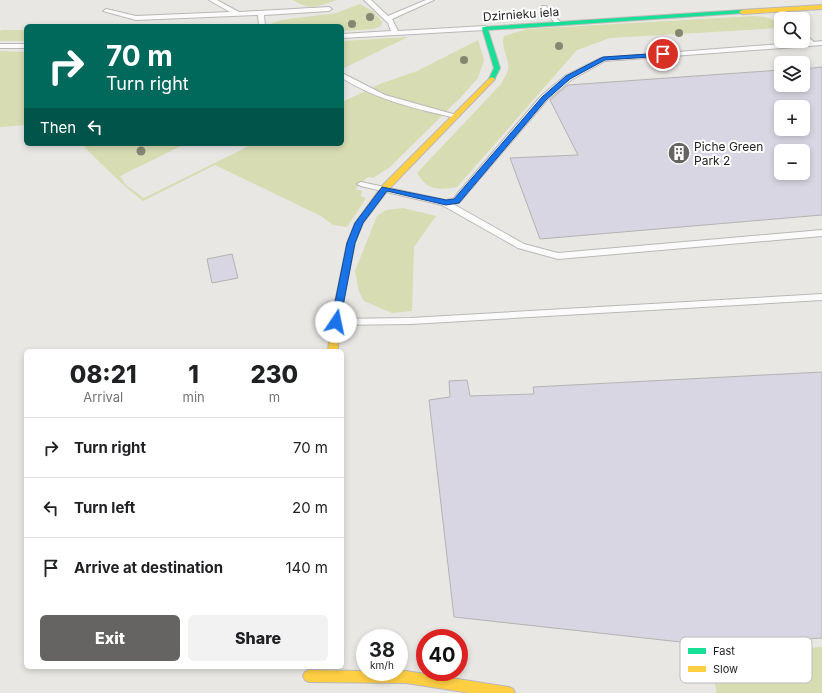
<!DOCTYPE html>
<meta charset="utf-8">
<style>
:root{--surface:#fff;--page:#f2f2f2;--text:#202124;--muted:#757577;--line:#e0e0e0;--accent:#666463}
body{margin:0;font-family:Inter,sans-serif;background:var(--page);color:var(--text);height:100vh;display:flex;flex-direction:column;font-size:15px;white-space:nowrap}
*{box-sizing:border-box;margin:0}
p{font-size:13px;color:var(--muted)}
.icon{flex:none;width:22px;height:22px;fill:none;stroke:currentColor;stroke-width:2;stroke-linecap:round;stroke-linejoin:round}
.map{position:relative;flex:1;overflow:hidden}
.sheet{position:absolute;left:24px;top:349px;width:320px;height:320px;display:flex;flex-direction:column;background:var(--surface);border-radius:6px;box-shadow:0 2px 6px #0003}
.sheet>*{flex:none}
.banner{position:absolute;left:24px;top:24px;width:320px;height:122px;border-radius:6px;box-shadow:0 2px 6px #0003;background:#00695c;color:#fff;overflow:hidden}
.tools{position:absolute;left:774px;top:12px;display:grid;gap:8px}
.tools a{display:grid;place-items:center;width:36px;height:36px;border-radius:6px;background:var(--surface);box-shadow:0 2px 6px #0003;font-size:20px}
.speed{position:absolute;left:356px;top:629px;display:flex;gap:8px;font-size:20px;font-weight:700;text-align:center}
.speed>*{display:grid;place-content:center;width:52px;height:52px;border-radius:50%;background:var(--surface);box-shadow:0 2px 6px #0003;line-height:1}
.speed small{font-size:10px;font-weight:400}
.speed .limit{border:6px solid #d22;background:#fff;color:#111}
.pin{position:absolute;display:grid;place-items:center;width:34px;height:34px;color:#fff;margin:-17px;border:2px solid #fff;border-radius:50%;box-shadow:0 1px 4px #0007}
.me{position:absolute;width:44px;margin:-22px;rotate:11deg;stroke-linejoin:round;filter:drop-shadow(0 0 3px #0008)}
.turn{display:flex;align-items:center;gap:14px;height:84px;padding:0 16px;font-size:18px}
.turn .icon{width:52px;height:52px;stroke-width:2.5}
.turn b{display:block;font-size:28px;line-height:34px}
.then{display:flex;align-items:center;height:38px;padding:0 16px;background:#0003;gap:8px;font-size:15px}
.eta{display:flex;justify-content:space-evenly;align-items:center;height:68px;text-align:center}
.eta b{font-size:24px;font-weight:800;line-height:28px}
.primary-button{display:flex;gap:8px;margin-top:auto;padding:8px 16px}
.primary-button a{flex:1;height:46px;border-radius:6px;background:var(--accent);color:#fff;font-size:16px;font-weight:800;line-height:46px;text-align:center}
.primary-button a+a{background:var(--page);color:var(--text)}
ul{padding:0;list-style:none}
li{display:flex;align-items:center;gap:12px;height:60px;padding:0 16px;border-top:1px solid var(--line)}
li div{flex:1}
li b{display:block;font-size:15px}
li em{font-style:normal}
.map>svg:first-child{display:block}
.green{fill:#d7dcb2}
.building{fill:#d7d6e2;stroke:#b4b3b3;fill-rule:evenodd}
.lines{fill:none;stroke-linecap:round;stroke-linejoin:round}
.lane-casing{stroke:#bab8b6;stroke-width:2}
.fast-casing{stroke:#bab8b6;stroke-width:2}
.slow-casing{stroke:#bab8b6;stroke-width:2}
.lane{fill:#fcfbfb;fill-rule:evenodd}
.fast{fill:#16e098;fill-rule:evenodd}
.slow{fill:#ffcf43;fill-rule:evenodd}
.tree{fill:#868773}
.route{fill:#1a73e8;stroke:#114b97}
.labels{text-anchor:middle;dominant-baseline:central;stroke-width:4;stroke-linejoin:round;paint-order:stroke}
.far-street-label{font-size:12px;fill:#1f1e1d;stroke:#fff}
.far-poi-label{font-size:12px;fill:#1f1e1d;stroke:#fff;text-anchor:start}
.key{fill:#fff;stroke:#bcbcbb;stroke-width:1}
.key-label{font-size:11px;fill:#1f1e1d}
</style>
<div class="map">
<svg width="822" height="693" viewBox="0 0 822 693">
<rect width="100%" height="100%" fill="#e9e7e4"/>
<!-- green -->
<g class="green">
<path d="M293 0H337C318 6 311 11 293 0Z"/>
<path d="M360 4 374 12 382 22 381 26 373 29 342 31V26H271L270 24 281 20 336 13Z"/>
<path d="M755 16 765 17 781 23V28L610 38 577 50 457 187C438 190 428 191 417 173L501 84C503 80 507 74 508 70 510 58 500 47 504 36L527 29Z"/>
<path d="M2 30H26V41H0V31Z"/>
<path d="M408 37 342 69V41Z"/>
<path d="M478 40 484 60 478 78 460 98 390 167 373 178 368 177 355 189 362 191 361 196 366 198 347 227 333 225 321 216 215 165 143 201C122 185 104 166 85 148V144H185L120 176 126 185 144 198 253 144H342V102L380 84 417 71Z"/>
<path d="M0 51 26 52V125L0 127Z"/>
<path d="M403 208 436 216 414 247 412 311 392 313 364 301 359 292 355 271 377 216 386 210Z"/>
<path d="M817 647H822V693H717L713 676Z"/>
</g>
<!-- building -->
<g class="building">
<path d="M822 67V215L540 239 510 158 578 155 550 100 568 85 781 70V85H803V69ZM781 107H803V129H781ZM781 151H803V173H781Z"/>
<path d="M232 254 238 278 212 283 207 259Z"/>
<path d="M822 372V638L708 645 454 617 429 400 450 397 449 381 467 380 470 396 534 394 533 387Z"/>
</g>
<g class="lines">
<!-- lane casing -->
<g class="lane-casing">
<g id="lane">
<path d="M209 0H217L239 12 329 7 332 9 329 11 264 15 265 26H259L258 15 136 20 103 11 106 9 136 16 230 12Z"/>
<path d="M364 0H371L388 16 426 0H434L392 19 398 31 485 26 488 28 485 30 342 38V34L391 31 388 23Z"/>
<path d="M542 6H546L561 23V25H557L542 8Z"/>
<path d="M779 9H783L793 19H786L779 11Z"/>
<path d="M803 32 814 42 822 41V45L605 61 571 80 547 100 459 203 453 204 524 244 558 253 822 230V236L558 259 518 248 442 205 361 186 357 184 361 182 445 200 453 199 541 96 565 76 601 58 807 42 803 38Z"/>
<rect x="0" y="44" width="26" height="4"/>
<path d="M342 73 385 95 460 116 456 118C416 109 377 100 342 78Z"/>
<path d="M822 294V300L411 324 335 325 330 322 335 319 411 318Z"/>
</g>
</g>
<!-- fast casing -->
<g class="fast-casing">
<path id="fast" d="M742 10 744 11V13L488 30 500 68 494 80 489 79 494 68 482 28 483 27Z"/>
</g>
<!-- slow casing -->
<g class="slow-casing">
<g id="slow">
<path d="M822 5V9L742 14 739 12 742 10Z"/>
<path d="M492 77 495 79 494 80 388 190 363 223 355 243 339 322 338 351H328L331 322 347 243 355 223 382 186 490 78Z"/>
<path d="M309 670 365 671V672L406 671 509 687 513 689 515 693H470L406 683 309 682 305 680 303 676 305 672Z"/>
</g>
</g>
<!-- lane -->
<use href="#lane" class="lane"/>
<!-- fast -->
<use href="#fast" class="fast"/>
<!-- slow -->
<use href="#slow" class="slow"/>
</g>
<!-- trees -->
<g class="tree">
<circle cx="370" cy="17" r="4"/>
<circle cx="352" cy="24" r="4"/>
<circle cx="679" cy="33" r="4"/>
<circle cx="559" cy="46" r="4"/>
<circle cx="464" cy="60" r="4"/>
<circle cx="141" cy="151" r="4.5"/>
</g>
<!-- route -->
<path class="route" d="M663 53H665V56L605 60 570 79 546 100 459 203 446 205 387 191 363 223 355 243 340 322 339 324H332L331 322 347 243 355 223 382 187 446 200 454 199 542 97 566 76 603 57Z"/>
<!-- icons -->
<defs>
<g id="building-disc" transform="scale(1.15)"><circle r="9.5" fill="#666463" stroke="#fff"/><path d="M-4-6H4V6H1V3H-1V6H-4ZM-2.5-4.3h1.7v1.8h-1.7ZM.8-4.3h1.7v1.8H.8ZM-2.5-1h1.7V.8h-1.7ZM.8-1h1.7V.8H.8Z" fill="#fff"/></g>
</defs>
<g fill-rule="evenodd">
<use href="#building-disc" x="679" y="153"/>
</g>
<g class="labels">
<!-- far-street labels -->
<g class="far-street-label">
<text transform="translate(521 14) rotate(-4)">Dzirnieku iela</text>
</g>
<!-- far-poi labels -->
<g class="far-poi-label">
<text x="694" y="146">Piche Green<tspan x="694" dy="14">Park 2</tspan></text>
</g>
</g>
<!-- legend -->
<rect x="680" y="637" width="132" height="46" rx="6" class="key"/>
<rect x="688" y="648" width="18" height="6" fill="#16e098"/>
<rect x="688" y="666" width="18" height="6" fill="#ffcf43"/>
<g class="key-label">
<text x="713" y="655">Fast</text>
<text x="713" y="673">Slow</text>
</g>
</svg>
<div class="tools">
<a><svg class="icon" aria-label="search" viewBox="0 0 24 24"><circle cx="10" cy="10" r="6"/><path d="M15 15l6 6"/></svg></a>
<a><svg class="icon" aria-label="layers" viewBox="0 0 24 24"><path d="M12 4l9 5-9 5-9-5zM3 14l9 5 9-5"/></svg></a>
<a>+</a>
<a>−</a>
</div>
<div class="speed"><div>38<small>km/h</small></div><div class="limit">40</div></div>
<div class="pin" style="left:663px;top:54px;background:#d93025"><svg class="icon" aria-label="arrive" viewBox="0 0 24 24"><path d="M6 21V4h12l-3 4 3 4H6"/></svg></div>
<svg class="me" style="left:336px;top:322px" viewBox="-20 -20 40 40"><circle r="19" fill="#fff"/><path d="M0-13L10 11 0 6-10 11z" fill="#1a73e8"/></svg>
<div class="banner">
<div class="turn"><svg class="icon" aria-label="right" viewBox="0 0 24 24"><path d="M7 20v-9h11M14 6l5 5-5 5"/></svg><div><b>70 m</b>Turn right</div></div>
<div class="then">Then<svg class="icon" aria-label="left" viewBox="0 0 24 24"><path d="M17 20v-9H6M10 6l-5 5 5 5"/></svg></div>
</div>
<section class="sheet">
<div class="eta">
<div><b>08:21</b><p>Arrival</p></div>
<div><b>1</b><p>min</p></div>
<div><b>230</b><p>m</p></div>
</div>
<ul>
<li><svg class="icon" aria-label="right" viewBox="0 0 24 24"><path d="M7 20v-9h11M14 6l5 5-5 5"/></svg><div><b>Turn right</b></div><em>70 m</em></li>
<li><svg class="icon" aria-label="left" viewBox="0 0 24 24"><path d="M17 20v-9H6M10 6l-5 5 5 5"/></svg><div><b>Turn left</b></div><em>20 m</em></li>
<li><svg class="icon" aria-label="arrive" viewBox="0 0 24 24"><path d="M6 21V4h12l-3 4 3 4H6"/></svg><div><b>Arrive at destination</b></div><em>140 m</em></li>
</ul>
<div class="primary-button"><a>Exit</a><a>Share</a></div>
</section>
</div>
